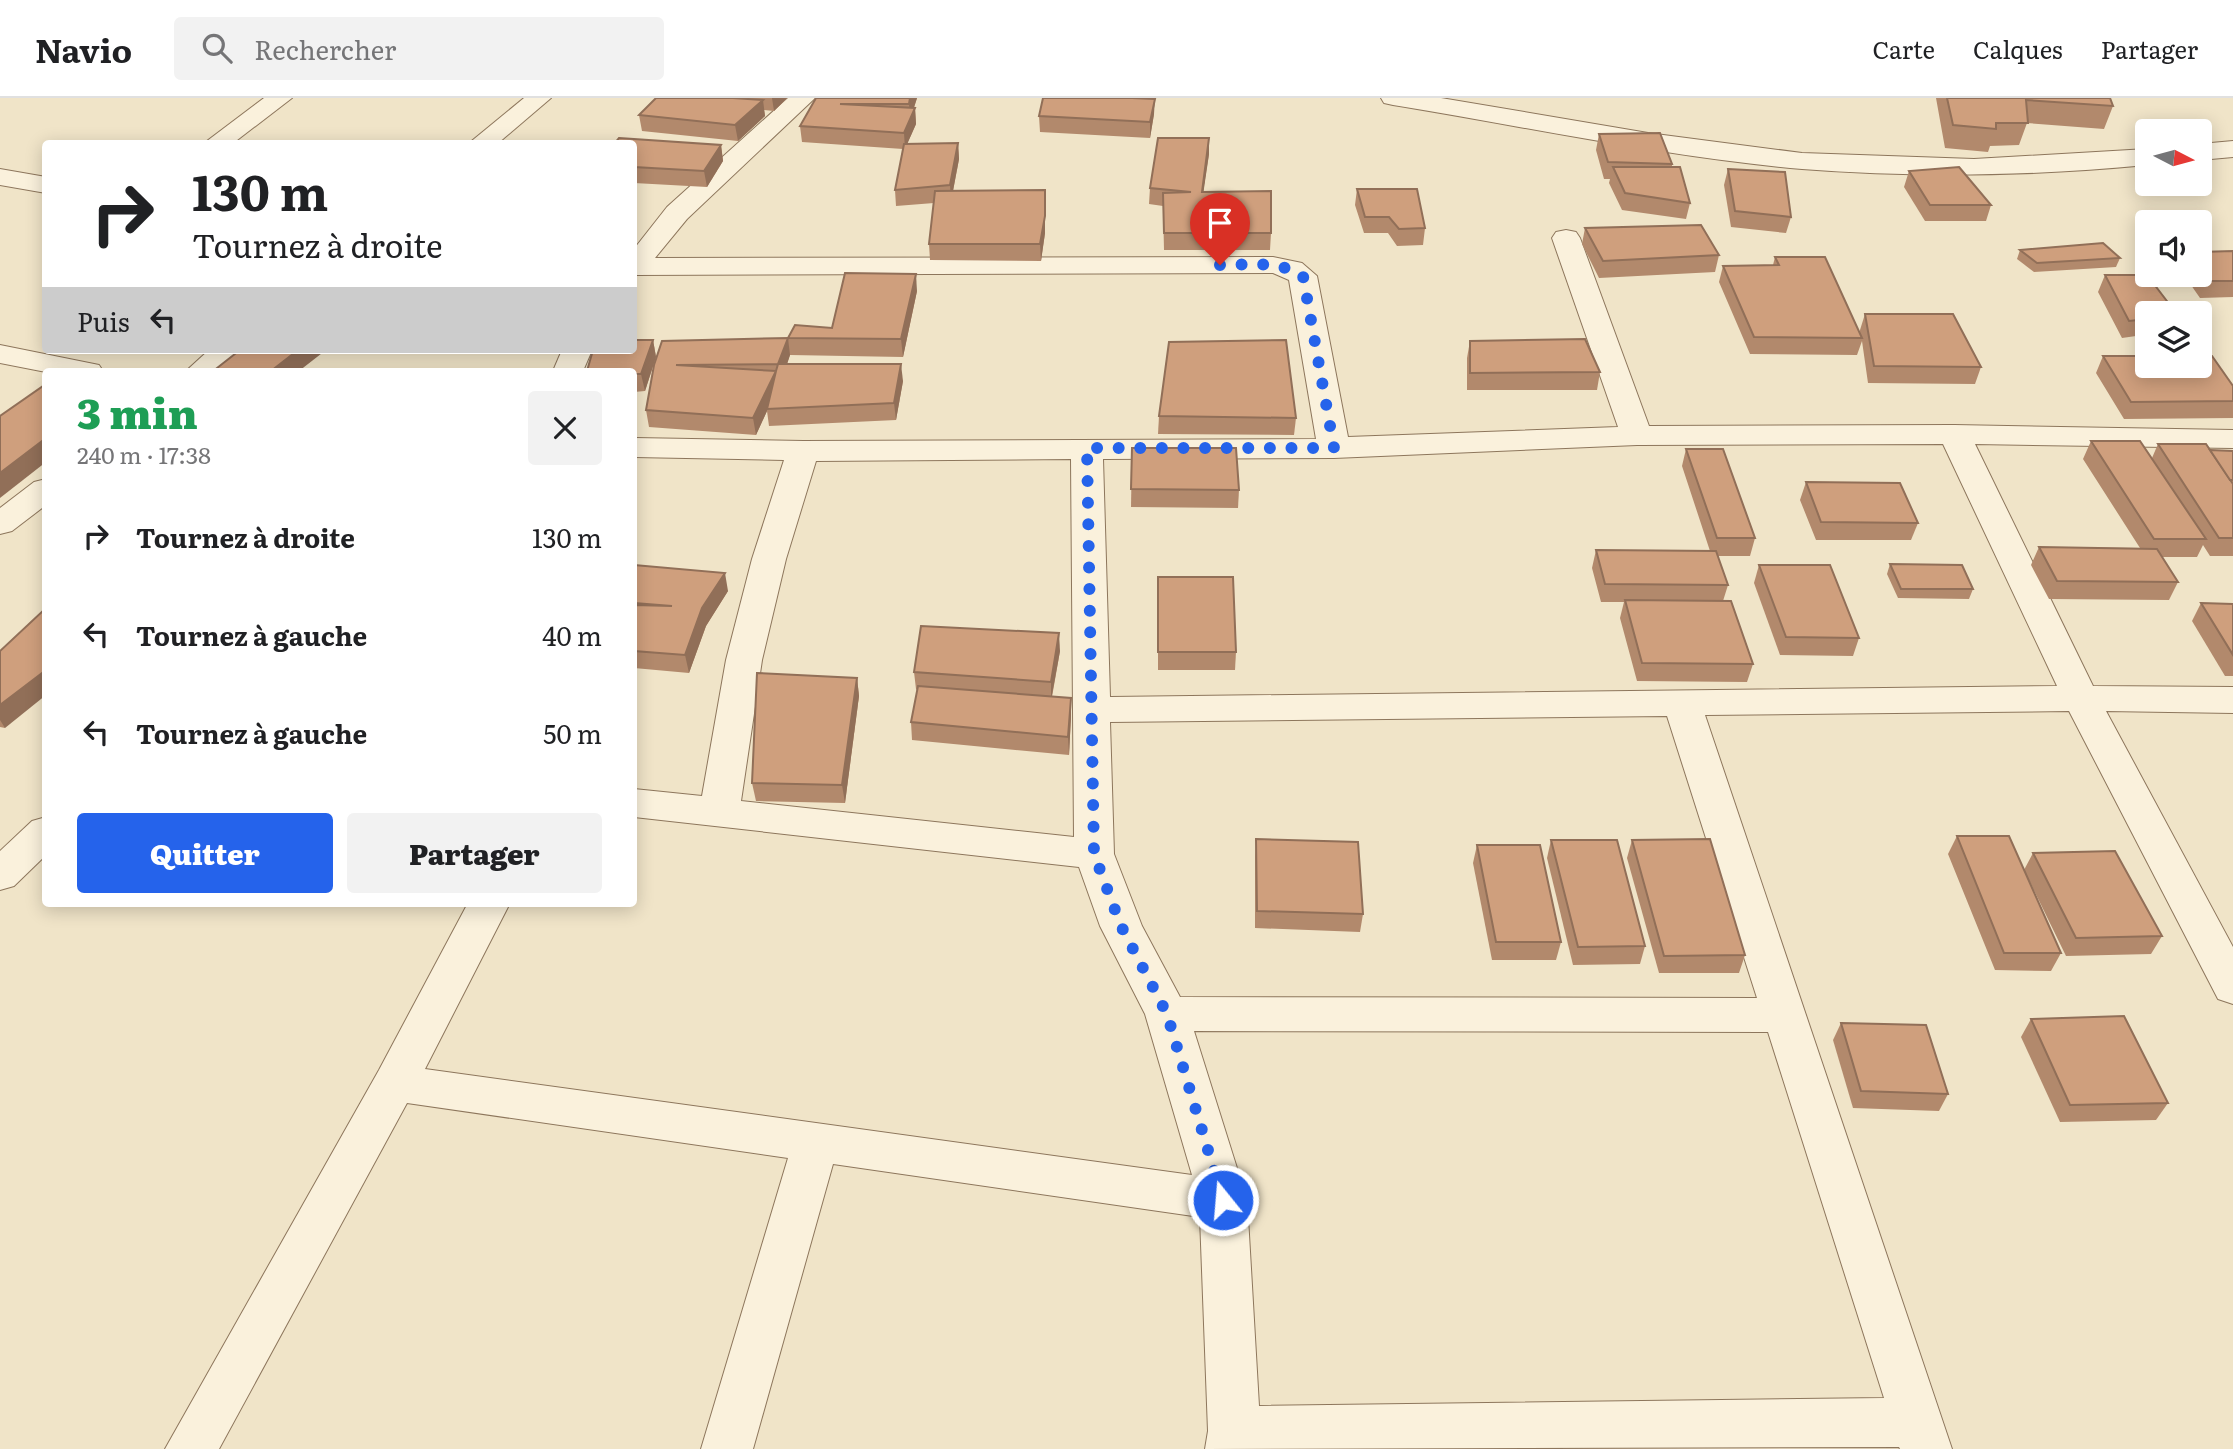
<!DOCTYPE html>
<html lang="fr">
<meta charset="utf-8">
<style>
:root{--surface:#fff;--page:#f2f2f2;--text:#202124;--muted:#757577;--line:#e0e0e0;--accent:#2563eb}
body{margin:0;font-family:Literata,serif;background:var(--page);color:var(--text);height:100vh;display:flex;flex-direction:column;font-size:26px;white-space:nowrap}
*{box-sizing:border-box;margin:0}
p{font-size:23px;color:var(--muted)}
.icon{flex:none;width:38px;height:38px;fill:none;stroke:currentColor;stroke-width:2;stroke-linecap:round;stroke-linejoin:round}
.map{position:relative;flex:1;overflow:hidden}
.panel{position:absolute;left:42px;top:270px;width:595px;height:539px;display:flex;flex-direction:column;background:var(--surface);border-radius:7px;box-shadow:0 4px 18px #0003}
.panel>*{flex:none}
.banner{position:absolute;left:42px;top:42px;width:595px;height:214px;border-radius:7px;box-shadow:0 4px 18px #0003;background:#fff;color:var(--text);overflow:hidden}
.needle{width:46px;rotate:96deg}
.tools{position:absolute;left:2135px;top:21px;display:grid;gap:14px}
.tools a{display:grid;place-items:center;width:77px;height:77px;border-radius:7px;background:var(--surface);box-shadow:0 4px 18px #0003;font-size:35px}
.pin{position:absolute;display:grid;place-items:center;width:60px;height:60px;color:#fff;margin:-72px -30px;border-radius:50% 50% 50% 0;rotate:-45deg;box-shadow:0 0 7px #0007}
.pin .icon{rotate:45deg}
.me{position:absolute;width:77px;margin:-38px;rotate:343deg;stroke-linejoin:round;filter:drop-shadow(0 0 5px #0008)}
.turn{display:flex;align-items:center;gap:24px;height:147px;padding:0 35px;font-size:32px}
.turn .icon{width:91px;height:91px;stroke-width:2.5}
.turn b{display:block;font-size:49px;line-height:60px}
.then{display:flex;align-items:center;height:66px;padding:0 35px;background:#0003;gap:14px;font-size:26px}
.round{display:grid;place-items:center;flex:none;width:74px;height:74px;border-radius:7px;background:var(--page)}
.head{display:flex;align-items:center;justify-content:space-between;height:119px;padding:0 35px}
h1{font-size:42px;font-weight:800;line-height:52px;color:#1e9e55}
.button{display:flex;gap:14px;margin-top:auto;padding:14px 35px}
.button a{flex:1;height:80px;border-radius:7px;background:var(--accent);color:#fff;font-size:28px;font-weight:800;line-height:80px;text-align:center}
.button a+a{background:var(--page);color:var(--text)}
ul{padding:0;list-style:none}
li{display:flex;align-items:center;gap:21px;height:98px;padding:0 35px}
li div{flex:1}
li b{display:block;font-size:26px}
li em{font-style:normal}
header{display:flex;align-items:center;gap:42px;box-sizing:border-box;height:98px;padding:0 35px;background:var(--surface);border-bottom:2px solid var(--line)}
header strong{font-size:33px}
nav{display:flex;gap:38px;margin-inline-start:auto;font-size:24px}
.search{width:490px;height:63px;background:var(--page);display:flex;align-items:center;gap:18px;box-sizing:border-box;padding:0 24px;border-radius:7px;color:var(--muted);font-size:26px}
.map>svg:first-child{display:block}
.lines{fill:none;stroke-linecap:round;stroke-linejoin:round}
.minor-casing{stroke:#8d765c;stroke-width:2}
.minor{fill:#faf1dc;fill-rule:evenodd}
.wall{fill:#b2896c}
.shaded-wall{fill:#916f58}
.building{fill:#cf9f7d;stroke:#916f58;stroke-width:2;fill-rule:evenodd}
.route{stroke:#2563eb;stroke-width:12;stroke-dasharray:0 21.6}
</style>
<header>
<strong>Navio</strong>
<div class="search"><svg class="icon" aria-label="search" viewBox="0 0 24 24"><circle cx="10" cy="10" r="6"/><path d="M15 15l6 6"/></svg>Rechercher</div>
<nav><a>Carte</a><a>Calques</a><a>Partager</a></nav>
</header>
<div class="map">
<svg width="2233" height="1351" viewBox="0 0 2233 1351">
<rect width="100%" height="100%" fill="#f0e4c8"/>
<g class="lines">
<!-- minor casing -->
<g class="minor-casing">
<g id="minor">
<path d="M264 0H292L232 46H203Z"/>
<path d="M524 0H551L497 46H468Z"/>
<path d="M788 0H815L687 121 655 160 1273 159 1302 165 1317 178 1348 339 1618 329 1552 140 1556 134 1566 132 1576 134 1580 140 1649 328 1954 327 2233 332V350L1975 346 2093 588 2233 589V615L2106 613 2233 849V906L2218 901 2069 613 1705 617 1952 1351H1900L1899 1349 1205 1351 1208 1333 1200 1119 833 1066 753 1351H701L788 1060 407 1005 219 1351H165L379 972 468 805H510L425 971 1192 1077 1145 916 1100 828 1079 769 634 719V691L702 698 726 562 752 461 784 362 634 359V340L803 343 1316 341 1289 182 1273 175 634 177V151L667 109ZM1943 346 2057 588 1110 599 1103 361 1334 360 1637 347ZM1071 361 1074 739 741 703 762 562 786 461 816 363ZM1667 618 1757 900 1180 899 1142 828 1114 756 1110 624ZM1194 933 1768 934 1884 1300 1259 1308 1247 1102Z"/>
<path d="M1381 0H1441L1648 35 1802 55 1974 61 2147 51V67C2033 78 1917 80 1802 71 1665 59 1529 29 1393 7L1384 5Z"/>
<path d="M2233 43V59L2200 62V46Z"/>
<path d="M0 71 46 79V95L0 87Z"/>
<path d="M0 247 99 267 103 273 46 274 0 265Z"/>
<path d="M209 252H243L220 273H186Z"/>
<path d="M562 252H592L583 273H553Z"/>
<path d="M46 381V407L12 433 0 436V410L34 384Z"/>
<path d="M46 719V757L14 788 0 792V753L32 723Z"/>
</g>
</g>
<!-- minor -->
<use href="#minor" class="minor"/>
</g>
<!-- wall -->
<g class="wall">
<path d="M656 0H787L774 13 764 12 765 18 738 43 642 33 639 17Z"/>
<path d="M816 0H917L914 10H915L916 26 907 46 958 45 959 61 953 93 1045 135 1041 163 930 162 929 146 934 105 896 108 895 92 903 51 802 44 800 28Z"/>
<path d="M1936 0H2110L2113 8 2104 31 2027 25 2019 47 1990 48 1988 54 1945 50Z"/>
<path d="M1154 16 1150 40 1040 34 1039 18Z"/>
<path d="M1599 36 1672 66V69L1690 105 1686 121 1622 112 1609 85 1610 81H1604L1596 52Z"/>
<path d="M1209 40V56L1203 94 1271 135 1270 152H1164L1163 108 1149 106 1150 90Z"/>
<path d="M634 46 721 47 723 63 707 89 634 85Z"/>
<path d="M1728 71 1791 119 1786 135 1731 129 1724 87Z"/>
<path d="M1909 73 1991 107 1986 123H1925L1904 89Z"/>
<path d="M1357 91 1425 130 1423 147 1397 148 1388 135H1364L1355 107Z"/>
<path d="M1585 130 1719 157 1715 174 1599 180 1582 146Z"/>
<path d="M2020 152 2120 160 2116 169 2034 174 2017 161Z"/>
<path d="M2233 153V199L2200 200 2184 177H2200V154Z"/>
<path d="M1775 159 1860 236V232L1865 216 1981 269 1975 286 1868 285 1862 243 1857 257 1750 256 1719 184 1723 168 1773 167Z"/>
<path d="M2105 177 2147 215V251L2136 238 2122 240 2098 194Z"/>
<path d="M917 193 903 259 790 257 787 266 903 283 896 322 769 328 767 313 756 337 649 329 646 312 654 267 788 240 832 230Z"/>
<path d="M653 242 656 259 645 293 634 294V273Z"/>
<path d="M1470 243 1600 274 1597 292H1467V260Z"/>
<path d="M2144 252 2233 288V320L2124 321 2096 275 2103 258H2141Z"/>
<path d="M1159 318 1296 320 1294 337 1158 336Z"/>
<path d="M2091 343 2152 360 2158 346 2210 352 2233 353V458H2210L2203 447 2197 459H2162L2178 484 2169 502 2049 501 2031 467 2039 449 2140 450 2083 361Z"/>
<path d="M1132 350 1239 392 1238 410 1131 409Z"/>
<path d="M1686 351 1755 440 1750 458H1718L1728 487 1723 503 1753 566 1747 584 1637 583 1620 520 1624 504H1601L1592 470 1596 452 1710 453 1682 368Z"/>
<path d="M1806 384 1918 425 1911 442H1816L1800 402Z"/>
<path d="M1890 466 1973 491 1969 501 1898 500 1887 476Z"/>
<path d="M634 467 728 493 706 528 689 575 634 570Z"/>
<path d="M1759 467 1859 540 1853 558 1780 557 1754 485Z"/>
<path d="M1158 479 1236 554 1235 572H1158Z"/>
<path d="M2201 505 2233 506V578H2225L2192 523Z"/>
<path d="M0 553 5 630 0 629Z"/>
<path d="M1060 553 1052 599 1071 600V618L1069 657 912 642 911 624 917 592 916 591 914 574Z"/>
<path d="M857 580 859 598 845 705 756 703 752 685Z"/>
<path d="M1957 738 2024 772 2033 755 2162 838 2151 856 2066 858 2028 780 2061 855 2051 873 1995 872 1948 756Z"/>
<path d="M1256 741 1363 816 1360 834 1255 830V759Z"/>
<path d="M1551 742 1645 848 1640 866 1573 867 1547 760Z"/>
<path d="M1632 742 1745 857 1739 875H1659L1627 760Z"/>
<path d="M1477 747 1561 844 1556 862H1492L1473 765Z"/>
<path d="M2031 921 2168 1005 2156 1022 2060 1024 2021 939Z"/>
<path d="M1841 925 1948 996 1939 1013 1853 1010 1833 942Z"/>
</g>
<!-- shaded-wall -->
<g class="shaded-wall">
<path d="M772 0H787L774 13Z"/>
<path d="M910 0H917L910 21 909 6Z"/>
<path d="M1155 1 1154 16 1150 40V24Z"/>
<path d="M763 2 765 18 738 43 735 27Z"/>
<path d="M915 10 916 26 905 51 904 35Z"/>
<path d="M1209 40V56L1201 111 1202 94Z"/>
<path d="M958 45 959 61 951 103 950 87Z"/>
<path d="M721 47 723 63 707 89 704 73Z"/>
<path d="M1045 92V135L1041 163 1040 146Z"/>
<path d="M916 176 917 193 903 259 901 241Z"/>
<path d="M788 240 790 257 781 284 778 266Z"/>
<path d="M653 242 656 259 645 293 641 276Z"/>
<path d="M298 252H326L299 273H271Z"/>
<path d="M901 266 903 283 896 322 894 305Z"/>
<path d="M776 273 767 311V313L756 337 753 320Z"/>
<path d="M46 340V364L0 400V375Z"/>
<path d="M725 475 728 493 706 528 689 575 685 557 702 510Z"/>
<path d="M1059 535 1060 553 1051 602V584Z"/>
<path d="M46 572V597L5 630 0 622V607Z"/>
<path d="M857 580 859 598 845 705 842 687Z"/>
<path d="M1071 600V618L1069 657 1068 639Z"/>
</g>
<!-- building -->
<g class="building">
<path d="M656 0H733L763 2 735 27 639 17Z"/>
<path d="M816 0H910L909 6H840L915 10 904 35 800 28Z"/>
<path d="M1043 0H1132L1155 1 1150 24 1039 18Z"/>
<path d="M1947 0H2110L2113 8 2026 2 2028 25H1996V31L1953 27Z"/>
<path d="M1660 35 1672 66 1608 64 1599 36Z"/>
<path d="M619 40 721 47 704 73 634 69V46H614Z"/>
<path d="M1158 40H1209L1202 94 1271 93V135H1164L1163 95 1191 94 1150 90Z"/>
<path d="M958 45 950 87 895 92 904 46Z"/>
<path d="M1613 69H1680L1690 105 1625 95Z"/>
<path d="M1959 69 1991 107H1930L1909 73Z"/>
<path d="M1728 71 1785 74 1791 119 1735 113Z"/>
<path d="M1357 91H1417L1425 130 1399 131 1389 119H1365Z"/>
<path d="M1045 92V118L1040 146H929L935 93Z"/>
<path d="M1701 127 1719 157 1603 163 1585 130Z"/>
<path d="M2103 145 2120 160 2037 165 2020 152Z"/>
<path d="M2233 153V183H2208L2200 172V154Z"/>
<path d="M1775 159H1825L1862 240 1754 239 1723 168 1779 167Z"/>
<path d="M845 175 916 176 901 241 788 240 795 227 832 230Z"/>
<path d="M2105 177H2147L2176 215H2147V221L2129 223Z"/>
<path d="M1865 216H1953L1981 269 1874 268Z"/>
<path d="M2140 229H2147V238Z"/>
<path d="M788 240 778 266H901L894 305 767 311 776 273 753 320 646 312 654 267 662 243ZM778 266 776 273 676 267Z"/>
<path d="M1585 241 1600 274 1470 275V243Z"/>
<path d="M634 242H653L641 276H634V273H587L593 252H634Z"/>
<path d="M1286 242 1296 320 1159 318 1169 244Z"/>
<path d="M240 252H298L271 273H223L217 270Z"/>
<path d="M2103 258H2147V268H2200V258H2212L2233 288V303L2131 304Z"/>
<path d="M46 286V340L0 375V318Z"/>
<path d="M2091 343H2140L2206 441H2154Z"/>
<path d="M2158 346H2206L2233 386V440H2219Z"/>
<path d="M1132 350H1236L1239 392 1131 391Z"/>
<path d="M1686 351H1723L1755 440H1717Z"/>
<path d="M2210 352 2233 353V382H2230Z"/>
<path d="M1806 384 1900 385 1918 425 1821 424Z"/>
<path d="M2039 449 2157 451 2178 484 2057 483Z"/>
<path d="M1596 452 1716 453 1728 487 1605 486Z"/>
<path d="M1890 466 1962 467 1973 491H1901Z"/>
<path d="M634 467 725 475 702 510 685 557 634 553V507L672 508 634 505Z"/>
<path d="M1759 467H1830L1859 540 1786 539Z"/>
<path d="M1158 479H1233L1236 554H1158Z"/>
<path d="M1625 502 1731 503 1753 566 1642 565Z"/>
<path d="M2201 505 2233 506V557Z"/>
<path d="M46 510V572L0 607V553Z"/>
<path d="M921 528 1059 535 1051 584 914 574Z"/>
<path d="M757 575 857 580 842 687 752 685Z"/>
<path d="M918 588 1071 600 1068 639 911 624Z"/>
<path d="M1957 738H2009L2061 855H2004Z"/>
<path d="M1256 741 1358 744 1363 816 1257 813Z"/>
<path d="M1710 741 1745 857 1664 858 1632 742Z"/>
<path d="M1551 742H1617L1645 848 1578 849Z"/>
<path d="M1477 747H1540L1561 844H1496Z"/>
<path d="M2115 753 2162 838 2076 840 2033 755Z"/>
<path d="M2124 918 2168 1005 2070 1007 2031 921Z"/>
<path d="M1841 925 1926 927 1948 996 1861 993Z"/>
</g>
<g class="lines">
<!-- route -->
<path class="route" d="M1220 167C1247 167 1279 162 1303 178L1334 350H1087L1094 756 1121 828 1167 916 1223 1102"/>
</g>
</svg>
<div class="tools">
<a><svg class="needle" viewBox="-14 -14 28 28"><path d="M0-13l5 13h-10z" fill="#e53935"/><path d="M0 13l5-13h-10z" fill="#757577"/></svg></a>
<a><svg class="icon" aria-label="sound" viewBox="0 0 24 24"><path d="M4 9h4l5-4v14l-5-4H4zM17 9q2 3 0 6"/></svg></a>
<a><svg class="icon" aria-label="layers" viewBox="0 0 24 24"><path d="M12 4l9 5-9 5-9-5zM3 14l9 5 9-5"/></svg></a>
</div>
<div class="pin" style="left:1220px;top:167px;background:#d93025"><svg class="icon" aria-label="arrive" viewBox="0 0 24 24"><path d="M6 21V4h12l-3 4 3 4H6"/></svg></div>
<svg class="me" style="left:1223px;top:1102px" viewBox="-20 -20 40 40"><circle r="17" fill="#2563eb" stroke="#fff" stroke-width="3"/><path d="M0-11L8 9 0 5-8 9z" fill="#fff"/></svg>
<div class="banner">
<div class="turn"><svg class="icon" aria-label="right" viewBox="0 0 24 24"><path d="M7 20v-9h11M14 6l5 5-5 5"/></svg><div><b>130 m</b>Tournez à droite</div></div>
<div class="then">Puis<svg class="icon" aria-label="left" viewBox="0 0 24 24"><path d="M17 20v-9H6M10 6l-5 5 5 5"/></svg></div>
</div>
<section class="panel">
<div class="head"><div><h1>3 min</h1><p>240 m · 17:38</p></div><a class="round"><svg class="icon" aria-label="close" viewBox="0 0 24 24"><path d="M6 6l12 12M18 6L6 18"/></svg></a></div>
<ul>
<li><svg class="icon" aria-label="right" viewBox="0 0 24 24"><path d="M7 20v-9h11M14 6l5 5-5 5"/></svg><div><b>Tournez à droite</b></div><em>130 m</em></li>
<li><svg class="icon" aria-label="left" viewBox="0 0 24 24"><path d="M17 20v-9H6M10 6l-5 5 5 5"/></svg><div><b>Tournez à gauche</b></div><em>40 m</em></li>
<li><svg class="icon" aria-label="left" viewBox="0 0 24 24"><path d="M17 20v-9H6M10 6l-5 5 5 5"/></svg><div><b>Tournez à gauche</b></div><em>50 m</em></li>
</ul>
<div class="button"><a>Quitter</a><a>Partager</a></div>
</section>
</div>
